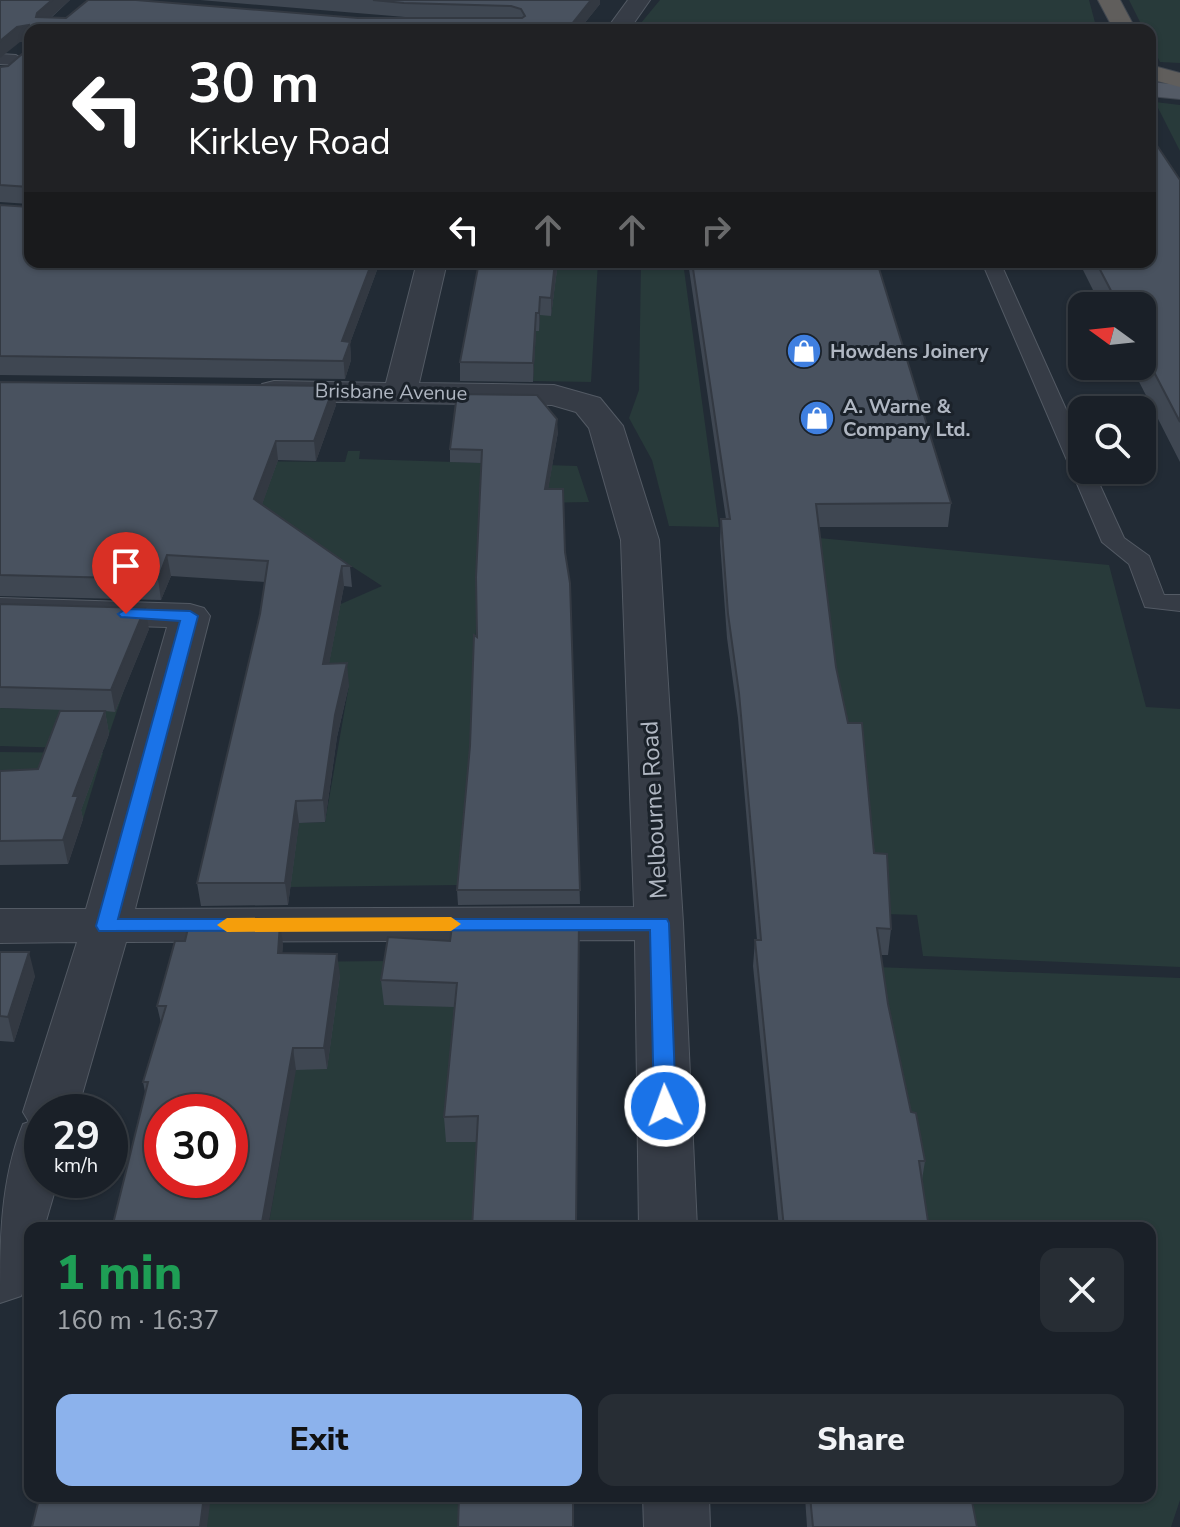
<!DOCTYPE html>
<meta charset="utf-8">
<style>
:root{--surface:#1a2028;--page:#272d34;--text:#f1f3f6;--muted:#9fa3a8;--line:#383e45;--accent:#8cb2ec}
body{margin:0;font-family:"Nunito Sans",sans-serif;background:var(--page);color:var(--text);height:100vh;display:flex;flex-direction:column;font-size:30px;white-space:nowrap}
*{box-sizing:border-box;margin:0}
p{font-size:26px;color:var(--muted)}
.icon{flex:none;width:44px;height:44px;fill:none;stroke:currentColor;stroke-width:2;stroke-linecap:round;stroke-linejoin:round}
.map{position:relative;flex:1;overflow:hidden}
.sheet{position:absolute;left:24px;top:1222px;width:1132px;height:280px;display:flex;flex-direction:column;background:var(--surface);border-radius:16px;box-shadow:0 2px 6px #0004,0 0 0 2px var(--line)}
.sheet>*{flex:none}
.hud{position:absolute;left:24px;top:24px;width:1132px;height:244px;border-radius:16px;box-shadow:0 2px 6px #0004,0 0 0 2px var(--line);background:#202124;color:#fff;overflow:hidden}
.needle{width:52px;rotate:285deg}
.tools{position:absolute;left:1068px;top:292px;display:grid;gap:16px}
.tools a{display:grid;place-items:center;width:88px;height:88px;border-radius:16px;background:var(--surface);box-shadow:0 2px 6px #0004,0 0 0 2px var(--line);font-size:40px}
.speed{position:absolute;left:24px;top:1094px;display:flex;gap:16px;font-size:40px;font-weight:700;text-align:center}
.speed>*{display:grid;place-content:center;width:104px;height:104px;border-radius:50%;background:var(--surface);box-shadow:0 2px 6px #0004,0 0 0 2px var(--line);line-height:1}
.speed small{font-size:20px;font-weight:400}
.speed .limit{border:12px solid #d22;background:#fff;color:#111}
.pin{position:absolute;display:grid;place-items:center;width:68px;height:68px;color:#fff;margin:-82px -34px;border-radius:50% 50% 50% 0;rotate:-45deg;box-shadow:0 0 8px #0007}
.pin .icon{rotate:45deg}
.me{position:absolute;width:88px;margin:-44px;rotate:358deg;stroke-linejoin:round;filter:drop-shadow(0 0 6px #0008)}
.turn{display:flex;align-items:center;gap:28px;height:168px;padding:0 32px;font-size:36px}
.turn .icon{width:104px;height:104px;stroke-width:2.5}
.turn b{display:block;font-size:56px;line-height:68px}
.lanes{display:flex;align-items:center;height:76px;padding:0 32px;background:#0003;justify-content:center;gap:40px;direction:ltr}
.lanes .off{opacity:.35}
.round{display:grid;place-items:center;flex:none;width:84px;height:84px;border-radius:16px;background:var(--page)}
.summary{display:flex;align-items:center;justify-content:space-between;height:136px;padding:0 32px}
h1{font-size:48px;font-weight:800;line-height:60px;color:#1e9e55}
.action{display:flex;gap:16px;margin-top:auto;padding:16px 32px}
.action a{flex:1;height:92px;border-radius:16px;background:var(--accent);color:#111;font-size:32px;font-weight:800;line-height:92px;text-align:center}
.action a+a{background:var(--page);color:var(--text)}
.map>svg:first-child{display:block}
.green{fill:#283a3a}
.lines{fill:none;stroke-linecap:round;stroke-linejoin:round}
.service-casing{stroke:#535a64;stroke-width:2}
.minor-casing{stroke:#535a64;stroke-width:2}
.primary-casing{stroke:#3f464f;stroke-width:2}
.trunk-casing{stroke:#404750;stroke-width:2}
.service{fill:#363c46;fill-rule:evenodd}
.minor{fill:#363c46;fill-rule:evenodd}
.primary{fill:#545b66;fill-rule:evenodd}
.trunk{fill:#605e5c;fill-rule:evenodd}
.wall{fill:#3f4752}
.shaded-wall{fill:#333942}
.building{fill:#49525f;stroke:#333942;stroke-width:2;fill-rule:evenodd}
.route{fill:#1a73e8;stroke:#114b97;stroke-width:2}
.slow{fill:#f59e0b}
.labels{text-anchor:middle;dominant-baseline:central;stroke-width:6;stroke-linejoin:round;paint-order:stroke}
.far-poi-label{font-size:20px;font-weight:bold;fill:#b0b7c2;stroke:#1b222a;text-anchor:start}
.far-street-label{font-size:20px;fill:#b0b7c2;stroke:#1b222a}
.street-label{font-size:24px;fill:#b0b7c2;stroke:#1b222a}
</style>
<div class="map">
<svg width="1180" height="1527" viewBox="0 0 1180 1527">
<rect width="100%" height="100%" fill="#222b35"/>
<!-- green -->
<g class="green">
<path d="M660 0H1089L1097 30 636 29Z"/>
<path d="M1129 0H1180V63L1160 62 1150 42V30H1144Z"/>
<path d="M1155 102 1180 105V151Z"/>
<path d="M554 262H598L591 382 533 381 534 363 526 331 540 315H551L552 302 533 287H555Z"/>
<path d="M641 262H683L719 527 669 526 652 460 629 418 639 390Z"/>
<path d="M348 451H360L359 459 577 466 589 502 482 504 471 734 460 885 290 887 299 823 325 822 349 685H325L334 607 382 586 342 560 325 567 0 459 345 462Z"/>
<path d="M808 537 1109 565 1146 707 1180 709V967L923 956 917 915 886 914 871 878Z"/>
<path d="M123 693 104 749 0 746V708L27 709Z"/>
<path d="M0 752 103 753 83 819 0 818Z"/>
<path d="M493 960 477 1228H268L288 1114 283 962Z"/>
<path d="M875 967 1180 978V1500L1171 1527H965L961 1496H1150V1228H920Z"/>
<path d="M169 1496H463L462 1527H207Z"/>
</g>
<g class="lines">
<!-- service casing -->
<g class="service-casing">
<g id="service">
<path d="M0 54 16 55 24 60 16 65 0 64Z"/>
<path d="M982 262H1000L1082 445V470H1093L1124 538 1149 556 1164 595H1180V611L1145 607 1129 564 1102 542Z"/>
</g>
</g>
<!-- minor casing -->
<g class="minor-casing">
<g id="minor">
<path d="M628 0H650L629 30H606Z"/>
<path d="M417 262H447L419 383 554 385 600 398 623 426 659 540 683 923 697 1228H639L635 940 126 942 77 1112H42V1180H58L44 1228H30V1277L21 1296 0 1303C0 1241 0 1181 23 1124L29 1122 23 1112 77 942 0 943V909H86L167 627 0 622V598L190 604 204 608 210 616 135 909 634 907 621 540 589 428 576 412 552 405 274 401 262 398 257 391 262 384 274 381 386 383Z"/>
<path d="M643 1496H709L710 1527H644Z"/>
</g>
</g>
<!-- primary casing -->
<g class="primary-casing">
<path id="primary" d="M1150 82 1180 85V99L1150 96Z"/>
</g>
<!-- trunk casing -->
<g class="trunk-casing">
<g id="trunk">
<path d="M1098 0H1120L1136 30H1114Z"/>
<path d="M1150 65 1180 73V87L1150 79Z"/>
</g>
</g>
<!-- service -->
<use href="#service" class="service"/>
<!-- minor -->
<use href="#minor" class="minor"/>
<!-- primary -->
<use href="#primary" class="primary"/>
<!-- trunk -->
<use href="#trunk" class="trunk"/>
</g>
<!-- wall -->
<g class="wall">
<path d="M0 0H70L51 18H453L405 17 200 0H600V4L579 30H30L380 262 350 343 351 360 345 379 0 375V205L29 207V204L0 202V67L8 66 29 48V40L20 42Z"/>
<path d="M1180 180V462L1131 366H1142V306H1101L1079 262H1150Z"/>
<path d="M558 262 551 316 540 315 539 331H536L533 382 460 381V362Z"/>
<path d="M688 262H877L951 503 948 527H819L836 667 891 929 888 955H880L888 1004 911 1112 925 1161 922 1180 929 1228H779L753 966 755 940H757L738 718 727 638 720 542 721 519H726Z"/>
<path d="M0 382 336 405 316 461 278 460 262 504 350 566 352 587 344 586 329 663 349 685 337 737 325 822 299 823 288 905 201 906 197 883 260 614 265 582 171 576 161 600 0 596Z"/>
<path d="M558 432 548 489 565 552 570 583 580 904 458 905 457 890 470 746 477 637 481 463 450 462V449Z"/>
<path d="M0 604 149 629 115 712 105 711 109 734 81 810 83 819 68 864 0 865V771L38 769 98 711 0 708Z"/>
<path d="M579 919 477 1142H446L444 1117 454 1007 384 1005 381 980 450 941Z"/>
<path d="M283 944 282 953 340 975 327 1069 296 1070 145 1092 143 1082 161 1023 157 1006Z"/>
<path d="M0 952 35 976 14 1042 0 1041Z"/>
<path d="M805 1496H971L977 1527H807Z"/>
</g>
<!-- shaded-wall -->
<g class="shaded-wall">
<path d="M52 0H70L39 28 36 17 37 13Z"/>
<path d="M591 0H600V4L579 30H567Z"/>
<path d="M29 25 30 40 20 42 0 58V41L17 27Z"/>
<path d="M372 262H380L350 343 351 360 345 379 342 341Z"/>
<path d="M555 262H558L551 316V298Z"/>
<path d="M540 297V315L539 331V313Z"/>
<path d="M536 313V331L533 382V363Z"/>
<path d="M334 386 336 405 316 461 314 441Z"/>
<path d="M557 419 558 432 546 502 545 489Z"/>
<path d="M276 441 278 460 257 519 254 499Z"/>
<path d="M167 555 171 576 161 600 158 579Z"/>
<path d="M342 566 344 586 325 685 323 664Z"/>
<path d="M145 608 149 629 115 712 111 690Z"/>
<path d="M347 663 349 685 337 737 325 822 323 800 335 715Z"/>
<path d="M105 711 109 734 81 810 83 819 68 864 63 840 73 796Z"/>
<path d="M296 801 299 823 288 905 285 883Z"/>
<path d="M280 923 283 944 281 974 278 953Z"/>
<path d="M29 952 35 976 14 1042 8 1017Z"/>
<path d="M337 954 340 975 327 1069 324 1048Z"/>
<path d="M293 1048 296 1070 268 1228H261Z"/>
<path d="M204 1496H211L207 1527H200Z"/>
</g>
<!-- building -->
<g class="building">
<path d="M0 0H52L37 13 36 17 66 18 88 0H136L358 18H522L525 16 521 9 511 6 404 3 373 0H591L567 30H30V262H372L342 341 350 342 343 361 0 356V205L29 207V187L0 185V67L8 66 29 48V25L17 27 0 41Z"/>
<path d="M1150 135 1180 180V422L1142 349V306H1119L1096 262H1150Z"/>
<path d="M479 262H555L551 298 540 297 539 313H536L533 363 460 362Z"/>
<path d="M692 262H877L951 503 816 504 836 667 848 723H862L874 853 887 854 891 929 877 928 888 1004 911 1112 916 1113 925 1161H919L929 1228H784L755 940H761L739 693 728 614 721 519H730Z"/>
<path d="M0 382 334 386 314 441H276L254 499 350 566H342L323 664 347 663 335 715 323 800 296 801 285 883H197L260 614 268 561 167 555 158 579 0 575Z"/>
<path d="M457 394 537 395 557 419 545 489H563L565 552 570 583 580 890H457L470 746 474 635 477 637 476 577 482 450 450 449Z"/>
<path d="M0 604 145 608 111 690 0 687Z"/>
<path d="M60 711H105L73 796H78L63 840 0 841V771L38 769Z"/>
<path d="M453 919H579L576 1228H472L478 1116 444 1117 457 983 381 980 388 937 450 941Z"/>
<path d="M280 923 278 953 337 954 324 1048H293L261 1228H112L148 1082H143L166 1006H157L175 941H185L189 924ZM162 1112H230V1180H162Z"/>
<path d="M0 952H29L8 1017 0 1016Z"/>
<path d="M46 1496H204L200 1527H32L38 1503H44Z"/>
<path d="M459 1496H573V1527H458Z"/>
<path d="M810 1496H971L977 1527H813Z"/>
</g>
<!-- route -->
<path class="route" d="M126 609 190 611 198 616 118 919H667L669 923 676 1106 673 1112 665 1115 657 1112 654 1106 650 930 99 931 96 926 180 621 121 617 118 614Z"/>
<!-- slow -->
<path class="slow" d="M451 917 461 924 451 931 227 932 217 925 227 918Z"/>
<!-- icons -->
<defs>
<g id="shop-disc" transform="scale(1.8)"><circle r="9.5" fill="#3f7fe0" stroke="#1b222a"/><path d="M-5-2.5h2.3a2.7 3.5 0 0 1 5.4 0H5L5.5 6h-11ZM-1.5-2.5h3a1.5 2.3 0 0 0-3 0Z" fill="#fff"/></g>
</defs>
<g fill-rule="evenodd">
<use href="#shop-disc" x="804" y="351"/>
<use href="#shop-disc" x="817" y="418"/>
</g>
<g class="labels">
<!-- far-poi labels -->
<g class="far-poi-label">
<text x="830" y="351">Howdens Joinery</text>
<text x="843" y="406">A. Warne &amp;<tspan x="843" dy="23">Company Ltd.</tspan></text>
</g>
<!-- far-street labels -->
<g class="far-street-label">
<text transform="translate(391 392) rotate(1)">Brisbane Avenue</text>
</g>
<!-- street labels -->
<g class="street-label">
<text transform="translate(654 810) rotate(-93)">Melbourne Road</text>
</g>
</g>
</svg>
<div class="tools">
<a><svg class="needle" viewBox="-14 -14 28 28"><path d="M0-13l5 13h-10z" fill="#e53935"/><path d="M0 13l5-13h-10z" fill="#9fa3a8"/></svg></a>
<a><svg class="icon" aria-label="search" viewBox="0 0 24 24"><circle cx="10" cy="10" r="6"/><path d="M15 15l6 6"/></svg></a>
</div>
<div class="speed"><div>29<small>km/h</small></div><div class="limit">30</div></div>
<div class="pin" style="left:126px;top:614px;background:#d93025"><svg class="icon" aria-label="arrive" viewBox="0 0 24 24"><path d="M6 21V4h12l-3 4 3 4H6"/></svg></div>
<svg class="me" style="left:665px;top:1106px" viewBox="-20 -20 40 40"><circle r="17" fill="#1a73e8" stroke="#fff" stroke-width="3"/><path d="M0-11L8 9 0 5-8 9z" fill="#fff"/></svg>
<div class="hud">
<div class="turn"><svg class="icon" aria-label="left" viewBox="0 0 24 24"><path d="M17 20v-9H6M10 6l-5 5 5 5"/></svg><div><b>30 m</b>Kirkley Road</div></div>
<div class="lanes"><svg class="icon" aria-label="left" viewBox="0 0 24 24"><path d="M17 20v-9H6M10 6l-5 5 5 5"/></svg><svg class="icon off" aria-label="ahead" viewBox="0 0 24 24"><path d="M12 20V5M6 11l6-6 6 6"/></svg><svg class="icon off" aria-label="ahead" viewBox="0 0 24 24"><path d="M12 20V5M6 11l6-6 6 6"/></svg><svg class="icon off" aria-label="right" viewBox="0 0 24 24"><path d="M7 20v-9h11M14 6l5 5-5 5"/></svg></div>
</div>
<section class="sheet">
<div class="summary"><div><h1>1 min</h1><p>160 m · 16:37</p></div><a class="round"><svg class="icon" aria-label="close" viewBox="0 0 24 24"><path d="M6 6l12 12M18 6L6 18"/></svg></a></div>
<div class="action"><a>Exit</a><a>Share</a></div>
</section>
</div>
